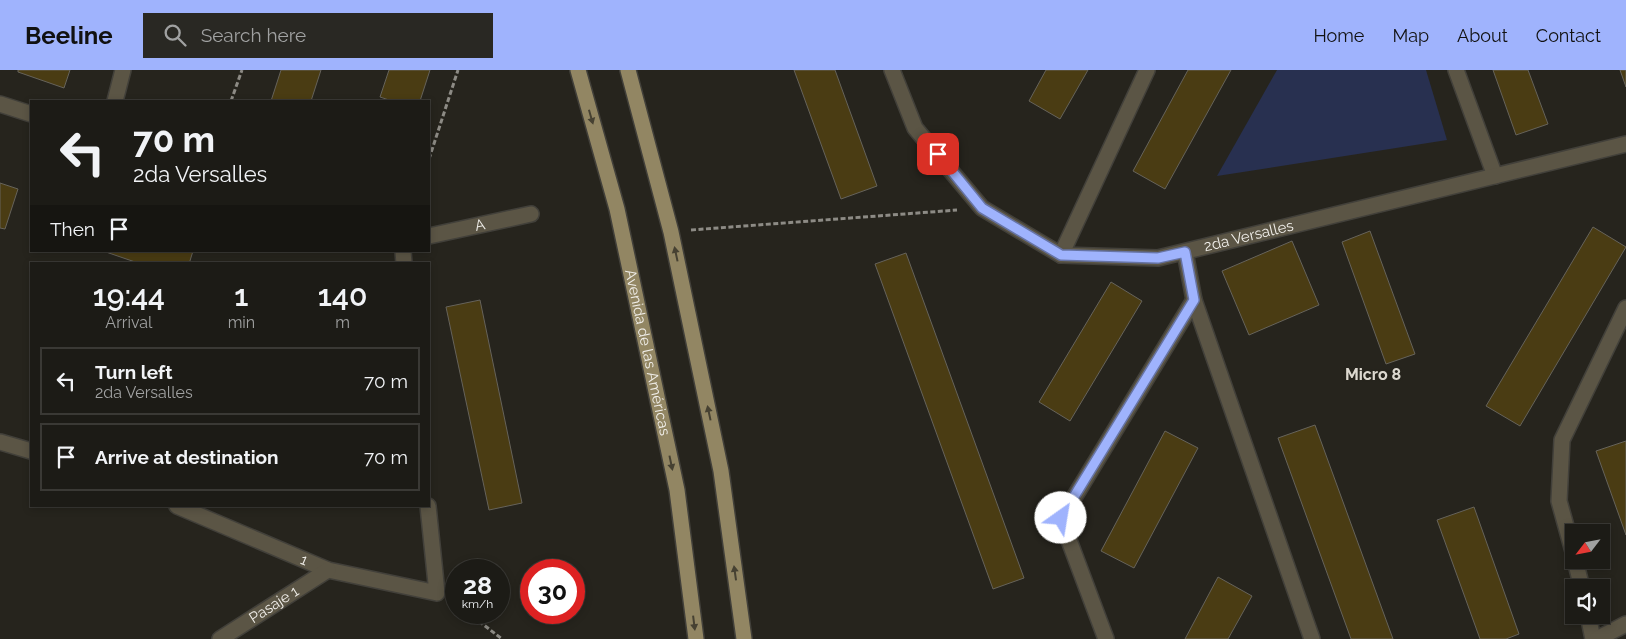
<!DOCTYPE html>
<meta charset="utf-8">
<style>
:root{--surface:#1c1b16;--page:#292823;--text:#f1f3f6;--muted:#a0a1a1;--line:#3a3935;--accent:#9fb3fd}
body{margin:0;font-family:Raleway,sans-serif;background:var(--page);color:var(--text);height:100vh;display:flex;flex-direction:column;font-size:19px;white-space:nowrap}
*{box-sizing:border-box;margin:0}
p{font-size:16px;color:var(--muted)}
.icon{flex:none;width:28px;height:28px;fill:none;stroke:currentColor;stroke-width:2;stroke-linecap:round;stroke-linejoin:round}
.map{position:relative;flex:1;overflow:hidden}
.drawer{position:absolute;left:30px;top:192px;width:400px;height:245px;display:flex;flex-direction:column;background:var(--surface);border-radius:0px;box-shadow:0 2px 8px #0003,0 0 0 1px var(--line)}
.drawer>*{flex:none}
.guide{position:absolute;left:30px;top:30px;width:400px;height:152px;border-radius:0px;box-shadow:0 2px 8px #0003,0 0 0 1px var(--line);background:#1c1b16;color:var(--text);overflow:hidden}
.needle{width:32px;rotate:238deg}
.fabs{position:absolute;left:1565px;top:454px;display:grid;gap:10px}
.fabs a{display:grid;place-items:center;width:45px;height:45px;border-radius:0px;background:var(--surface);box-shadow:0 2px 8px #0003,0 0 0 1px var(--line);font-size:25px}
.speed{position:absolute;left:445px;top:489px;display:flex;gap:10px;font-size:25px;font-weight:700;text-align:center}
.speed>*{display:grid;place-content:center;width:65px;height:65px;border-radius:50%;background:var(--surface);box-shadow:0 2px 8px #0003,0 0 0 1px var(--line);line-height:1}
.speed small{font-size:12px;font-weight:400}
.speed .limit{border:8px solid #d22;background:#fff;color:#111}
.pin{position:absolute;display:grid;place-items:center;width:42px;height:42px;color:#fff;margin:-21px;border-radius:10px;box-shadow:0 2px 8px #0006}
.me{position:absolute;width:55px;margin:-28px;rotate:32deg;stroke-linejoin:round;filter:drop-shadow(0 0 4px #0008)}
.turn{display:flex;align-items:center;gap:18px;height:105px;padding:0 20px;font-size:22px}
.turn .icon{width:65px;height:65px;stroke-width:2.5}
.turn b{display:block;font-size:35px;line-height:42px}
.then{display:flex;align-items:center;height:48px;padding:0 20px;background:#0003;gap:10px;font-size:19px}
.eta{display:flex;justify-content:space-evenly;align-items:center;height:85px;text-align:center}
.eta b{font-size:30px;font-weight:600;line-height:35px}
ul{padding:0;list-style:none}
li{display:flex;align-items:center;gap:15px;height:68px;margin:0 10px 8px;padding:0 10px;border:2px solid var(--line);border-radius:0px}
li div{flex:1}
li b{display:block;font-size:19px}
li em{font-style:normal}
header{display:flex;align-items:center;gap:30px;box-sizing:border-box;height:70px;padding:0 25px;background:var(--accent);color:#111}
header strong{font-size:24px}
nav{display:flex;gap:28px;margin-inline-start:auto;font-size:18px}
.search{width:350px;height:45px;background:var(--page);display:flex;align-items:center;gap:12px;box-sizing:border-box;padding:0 18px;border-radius:0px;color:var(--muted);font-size:19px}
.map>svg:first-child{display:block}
.green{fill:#283050}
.building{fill:#4a3c13;stroke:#66635b}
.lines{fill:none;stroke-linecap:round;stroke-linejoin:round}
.minor-casing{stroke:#42403a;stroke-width:18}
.tertiary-casing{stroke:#42403a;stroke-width:18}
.primary-casing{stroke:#42403a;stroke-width:18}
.path{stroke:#8d8b85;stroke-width:3;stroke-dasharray:5 2.5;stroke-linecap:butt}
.minor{stroke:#5b5545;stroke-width:15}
.tertiary{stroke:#5b5545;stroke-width:15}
.primary{stroke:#928663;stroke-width:15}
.oneway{fill:#464132}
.route-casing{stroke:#6774a4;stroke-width:12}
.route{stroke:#9fb3fd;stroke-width:9}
.labels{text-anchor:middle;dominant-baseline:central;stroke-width:4;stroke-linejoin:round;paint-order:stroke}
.street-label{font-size:15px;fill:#f1efea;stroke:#26241d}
.neighbourhood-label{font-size:16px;font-weight:bold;fill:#ddd9d0;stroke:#26241d}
</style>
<header>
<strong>Beeline</strong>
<div class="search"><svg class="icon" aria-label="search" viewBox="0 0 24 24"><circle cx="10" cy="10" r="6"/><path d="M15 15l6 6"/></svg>Search here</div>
<nav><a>Home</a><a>Map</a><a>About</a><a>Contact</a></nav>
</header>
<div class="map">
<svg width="1626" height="569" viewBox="0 0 1626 569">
<rect width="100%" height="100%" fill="#26241d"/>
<!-- green -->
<path class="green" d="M1277 0H1426L1447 70 1217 106Z"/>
<!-- building -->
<g class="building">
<path d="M18 0H70L64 18 18 2Z"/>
<path d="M281 0H321L311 31H271Z"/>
<path d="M389 0H430L420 31H392L380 27Z"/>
<path d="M794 0H835L877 116 841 129Z"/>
<path d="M1046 0H1088L1060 49 1029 31Z"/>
<path d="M1188 0H1231L1165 119 1133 101Z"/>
<path d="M1493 0H1528L1548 54 1516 65Z"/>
<path d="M1620 0H1626V17Z"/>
<path d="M0 113 18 119 5 159 0 158Z"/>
<path d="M1593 157 1626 177 1520 356 1486 336Z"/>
<path d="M1370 161 1415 284 1386 294 1342 172Z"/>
<path d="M1292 171 1319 235 1249 265 1222 201Z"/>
<path d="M103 181H193L189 194H141Z"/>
<path d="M906 183 1024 508 993 519 875 194Z"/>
<path d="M1111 212 1142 231 1070 351 1039 332Z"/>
<path d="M480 230 522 433 489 440 446 237Z"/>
<path d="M1315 355 1393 569H1351L1278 368Z"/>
<path d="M1165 361 1198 378 1134 498 1101 481Z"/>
<path d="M1626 371V465L1596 381Z"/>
<path d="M1474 437 1519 564 1506 569H1480L1437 450Z"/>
<path d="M1218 507 1252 526 1228 569H1185Z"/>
</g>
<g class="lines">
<!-- minor casing -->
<g class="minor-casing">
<g id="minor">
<path d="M1456 0 1495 106"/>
<path id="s1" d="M429 166 531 144"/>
<path d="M403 181 404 194"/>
<path d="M1185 182 1194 230 1312 569"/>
<path d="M1061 185 1147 0"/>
<path d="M0 372 31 381"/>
<path id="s2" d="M177 436 328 500 437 523 428 436"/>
<path d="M1574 485 1559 431 1562 370 1626 238"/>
<path d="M1575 490 1582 518"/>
<path d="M1588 545 1593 569"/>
<path id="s3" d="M220 569 328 500"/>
<path d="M1106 569 1061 449 1194 230"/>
<path d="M1597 569 1626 554"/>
</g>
</g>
<!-- tertiary casing -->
<g class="tertiary-casing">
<g id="tertiary">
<path id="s4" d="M892 0 915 58 982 138 1061 185 1158 188 1626 74"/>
<path d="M115 31 123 0"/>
<path d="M0 34 31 44"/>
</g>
</g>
<!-- primary casing -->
<g class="primary-casing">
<g id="primary">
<path id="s5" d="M578 0 617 139 677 420 696 569"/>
<path d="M628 0 671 162 721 401 744 569"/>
</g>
</g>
<!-- path -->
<g class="path">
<path d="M231 31 242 0"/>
<path d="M429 89 458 0"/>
<path d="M691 160 957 140"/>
<path d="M467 542 502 569"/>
</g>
<!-- minor -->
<use href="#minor" class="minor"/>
<!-- tertiary -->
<use href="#tertiary" class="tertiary"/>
<!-- primary -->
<use href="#primary" class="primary"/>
</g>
<!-- one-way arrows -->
<defs><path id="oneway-solid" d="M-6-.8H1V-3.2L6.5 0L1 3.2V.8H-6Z" transform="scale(1.25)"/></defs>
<g class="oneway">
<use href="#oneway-solid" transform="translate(591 47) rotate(74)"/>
<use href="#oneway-solid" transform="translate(676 184) rotate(-102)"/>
<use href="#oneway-solid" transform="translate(709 343) rotate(-102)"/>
<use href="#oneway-solid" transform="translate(671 393) rotate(78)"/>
<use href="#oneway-solid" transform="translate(735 503) rotate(-98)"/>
<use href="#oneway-solid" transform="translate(694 553) rotate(83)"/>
</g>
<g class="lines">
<!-- route casing -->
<g class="route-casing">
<path id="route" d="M938 84 982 138 1061 185 1158 188 1185 182 1194 230 1061 448"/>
</g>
<!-- route -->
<use href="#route" class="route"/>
</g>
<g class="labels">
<!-- street labels -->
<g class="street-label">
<text stroke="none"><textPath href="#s1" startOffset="52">A</textPath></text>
<text stroke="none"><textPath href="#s4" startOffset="449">2da Versalles</textPath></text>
<text stroke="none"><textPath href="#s5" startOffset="291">Avenida de las Américas</textPath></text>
<text stroke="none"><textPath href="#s2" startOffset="138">1</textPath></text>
<text stroke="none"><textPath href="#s3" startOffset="64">Pasaje 1</textPath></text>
</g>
<!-- neighbourhood labels -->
<g class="neighbourhood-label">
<text x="1373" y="304">Micro 8</text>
</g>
</g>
</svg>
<div class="fabs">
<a><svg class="needle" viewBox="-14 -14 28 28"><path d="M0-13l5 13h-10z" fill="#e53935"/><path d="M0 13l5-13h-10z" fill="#a0a1a1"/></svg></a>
<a><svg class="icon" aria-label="sound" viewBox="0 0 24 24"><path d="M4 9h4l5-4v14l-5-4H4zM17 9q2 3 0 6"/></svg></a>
</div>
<div class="speed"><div>28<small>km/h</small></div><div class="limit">30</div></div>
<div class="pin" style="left:938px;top:84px;background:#d93025"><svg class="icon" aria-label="arrive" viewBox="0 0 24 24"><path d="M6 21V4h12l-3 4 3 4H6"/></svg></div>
<svg class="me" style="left:1061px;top:448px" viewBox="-20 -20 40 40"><circle r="19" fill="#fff"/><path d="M0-13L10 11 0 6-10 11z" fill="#9fb3fd"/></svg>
<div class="guide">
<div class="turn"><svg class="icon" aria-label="left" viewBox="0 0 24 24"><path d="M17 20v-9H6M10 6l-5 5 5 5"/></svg><div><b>70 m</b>2da Versalles</div></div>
<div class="then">Then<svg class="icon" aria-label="arrive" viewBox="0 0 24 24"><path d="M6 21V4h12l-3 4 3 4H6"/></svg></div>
</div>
<section class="drawer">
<div class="eta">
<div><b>19:44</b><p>Arrival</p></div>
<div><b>1</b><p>min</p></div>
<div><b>140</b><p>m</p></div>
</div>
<ul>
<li><svg class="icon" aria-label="left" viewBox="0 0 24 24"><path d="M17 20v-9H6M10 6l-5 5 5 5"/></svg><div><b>Turn left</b><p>2da Versalles</p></div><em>70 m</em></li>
<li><svg class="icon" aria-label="arrive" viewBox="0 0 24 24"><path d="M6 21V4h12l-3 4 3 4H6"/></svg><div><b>Arrive at destination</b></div><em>70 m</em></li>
</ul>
</section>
</div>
